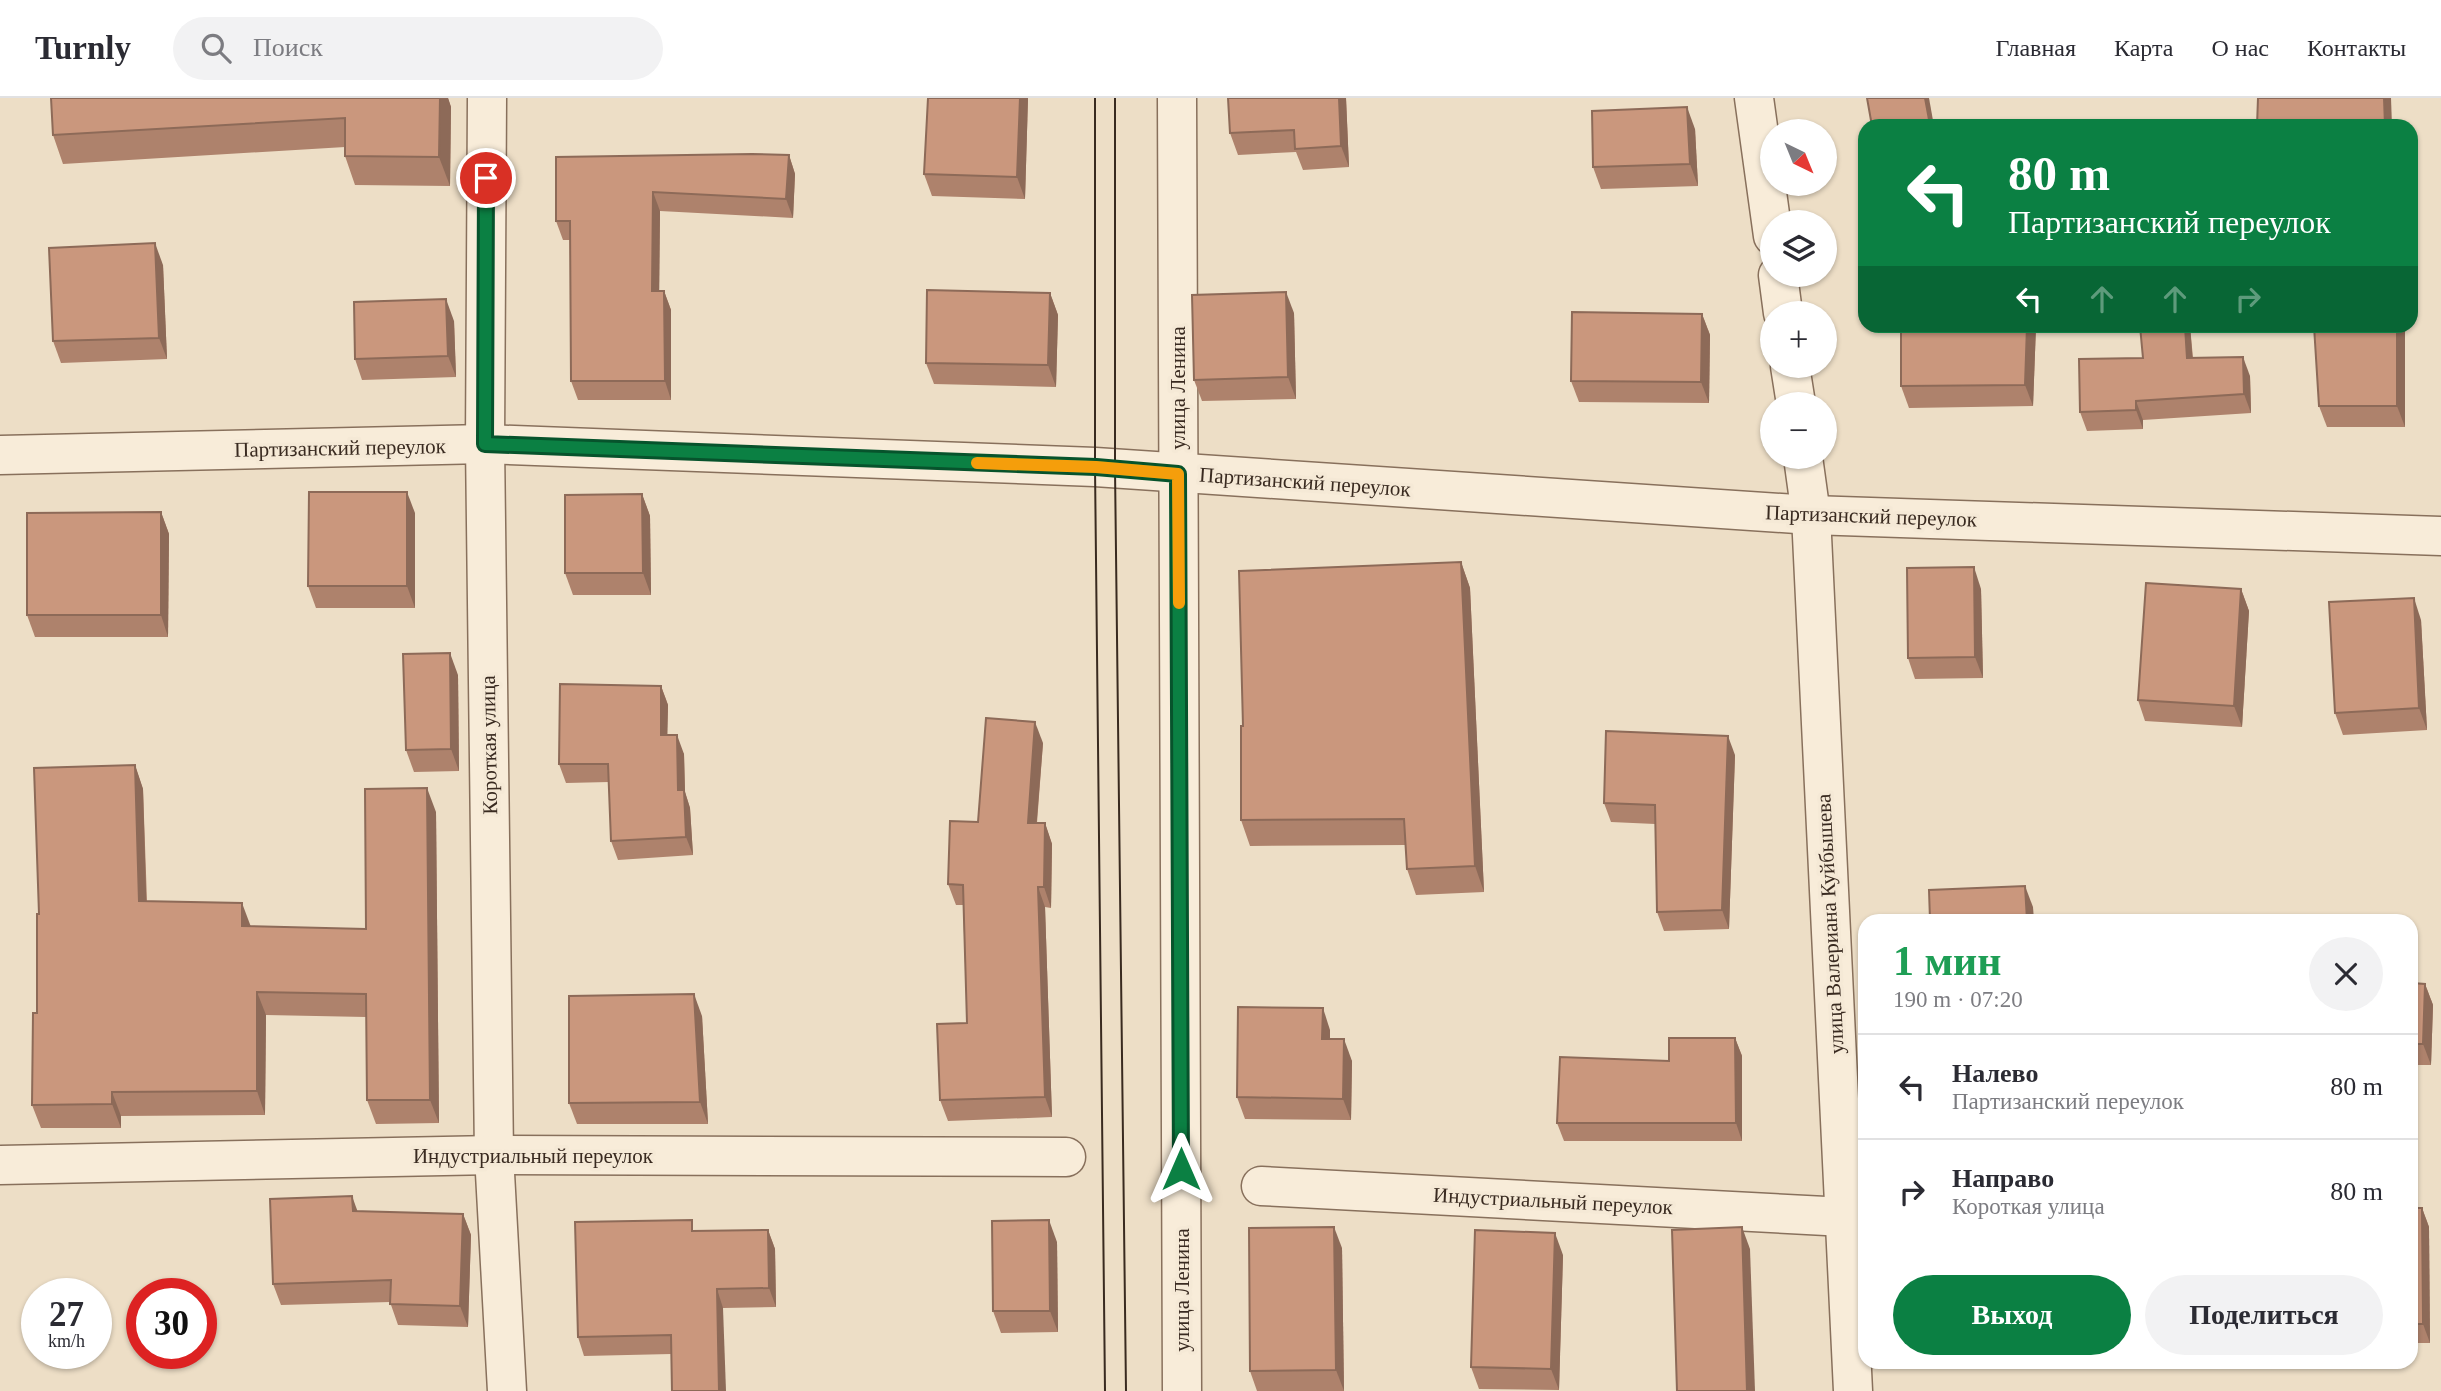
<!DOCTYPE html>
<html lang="ru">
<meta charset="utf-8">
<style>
:root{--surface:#fff;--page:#f2f2f3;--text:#2b2b33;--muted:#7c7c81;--line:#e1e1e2;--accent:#0b8043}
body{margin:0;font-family:"Times New Roman",serif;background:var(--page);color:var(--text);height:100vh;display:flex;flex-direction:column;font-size:26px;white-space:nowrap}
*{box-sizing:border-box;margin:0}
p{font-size:23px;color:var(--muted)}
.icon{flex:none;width:38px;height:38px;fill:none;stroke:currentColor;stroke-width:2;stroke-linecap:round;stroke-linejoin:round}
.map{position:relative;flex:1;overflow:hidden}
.sheet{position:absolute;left:1858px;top:816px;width:560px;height:455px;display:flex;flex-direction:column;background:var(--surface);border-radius:21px;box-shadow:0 2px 5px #0004}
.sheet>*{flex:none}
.hud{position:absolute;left:1858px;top:21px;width:560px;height:214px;border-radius:21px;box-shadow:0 2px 5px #0004;background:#0b8043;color:#fff;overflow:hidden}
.needle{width:46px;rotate:137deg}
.controls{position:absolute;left:1760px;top:21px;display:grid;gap:14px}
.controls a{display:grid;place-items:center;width:77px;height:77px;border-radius:50%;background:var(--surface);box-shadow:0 2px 5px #0004;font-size:35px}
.speed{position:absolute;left:21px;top:1180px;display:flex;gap:14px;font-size:35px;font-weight:700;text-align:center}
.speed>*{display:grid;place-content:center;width:91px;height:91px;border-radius:50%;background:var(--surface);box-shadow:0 2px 5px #0004;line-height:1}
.speed small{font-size:18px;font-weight:400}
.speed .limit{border:10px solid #d22;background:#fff;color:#111}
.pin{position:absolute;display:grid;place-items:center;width:60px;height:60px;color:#fff;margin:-30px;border:4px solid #fff;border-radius:50%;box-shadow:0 2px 7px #0007}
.me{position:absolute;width:77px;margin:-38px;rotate:0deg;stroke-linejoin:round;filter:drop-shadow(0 0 5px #0008)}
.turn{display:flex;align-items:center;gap:24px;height:147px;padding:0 35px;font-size:32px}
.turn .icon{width:91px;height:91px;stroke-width:2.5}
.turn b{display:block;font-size:49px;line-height:60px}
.lanes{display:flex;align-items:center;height:66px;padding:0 35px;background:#0003;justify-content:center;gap:35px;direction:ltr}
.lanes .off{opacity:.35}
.round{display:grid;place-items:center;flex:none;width:74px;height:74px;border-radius:37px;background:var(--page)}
.headline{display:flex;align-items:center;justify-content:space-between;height:119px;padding:0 35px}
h1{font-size:42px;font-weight:700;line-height:52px;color:#1e9e55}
.button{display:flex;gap:14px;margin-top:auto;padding:14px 35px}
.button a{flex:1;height:80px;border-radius:42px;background:var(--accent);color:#fff;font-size:28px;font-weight:700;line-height:80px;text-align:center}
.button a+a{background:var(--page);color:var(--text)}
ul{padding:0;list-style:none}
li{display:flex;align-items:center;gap:21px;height:105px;padding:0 35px;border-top:2px solid var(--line)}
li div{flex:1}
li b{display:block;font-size:26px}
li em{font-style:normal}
header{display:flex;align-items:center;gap:42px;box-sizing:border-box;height:98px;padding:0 35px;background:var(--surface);border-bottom:2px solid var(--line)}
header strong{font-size:33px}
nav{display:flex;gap:38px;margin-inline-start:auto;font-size:24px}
.search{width:490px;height:63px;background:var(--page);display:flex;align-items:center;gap:18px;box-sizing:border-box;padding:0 24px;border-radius:38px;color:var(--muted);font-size:26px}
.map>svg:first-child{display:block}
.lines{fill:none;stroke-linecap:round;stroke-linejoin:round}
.minor-casing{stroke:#88705c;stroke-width:41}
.minor{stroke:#f8ecd9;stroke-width:38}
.tram{stroke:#392a20;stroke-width:2}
.wall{fill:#ae826c}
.shaded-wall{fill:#8d6a58}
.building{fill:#ca977d;stroke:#8d6a58;stroke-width:2}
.route-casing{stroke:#07532c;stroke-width:18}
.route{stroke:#0b8043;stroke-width:12}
.slow{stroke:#f59e0b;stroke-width:12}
.labels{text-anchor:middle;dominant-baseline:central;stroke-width:7;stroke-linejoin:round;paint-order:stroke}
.street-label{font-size:21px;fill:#392a20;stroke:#f5e9d6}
</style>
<header>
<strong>Turnly</strong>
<div class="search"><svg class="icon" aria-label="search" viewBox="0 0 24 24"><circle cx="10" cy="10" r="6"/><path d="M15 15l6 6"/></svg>Поиск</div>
<nav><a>Главная</a><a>Карта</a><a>О нас</a><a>Контакты</a></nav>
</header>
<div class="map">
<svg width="2441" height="1293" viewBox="0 0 2441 1293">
<rect width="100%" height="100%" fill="#eddec6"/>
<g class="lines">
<!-- minor casing -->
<g class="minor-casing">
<g id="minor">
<path d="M487 0 485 346 494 1057 507 1293"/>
<path d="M1177 0 1182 1293"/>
<path d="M1754 0 1773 138"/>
<path d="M1778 177 1783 215"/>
<path d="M1790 268 1796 306"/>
<path d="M0 357 485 346 1095 369 1811 417 2441 438"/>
<path d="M1803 359 1811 417 1853 1293"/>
<path d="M0 1067 494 1057 1066 1059"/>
<path d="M1261 1088 1845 1119"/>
</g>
</g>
<!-- minor -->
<use href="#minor" class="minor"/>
<!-- tram -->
<g class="tram">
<path d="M1095 0V369L1105 1293"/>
<path d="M1115 0V371L1126 1293"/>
</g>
</g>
<!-- wall -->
<g class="wall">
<path d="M51 0H448L451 9 450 88 355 87 345 58V49L63 66 53 37Z"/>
<path d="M1028 0 1025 101 932 98 924 76Z"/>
<path d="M1346 0 1349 69 1303 72 1296 54 1238 57 1230 35Z"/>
<path d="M1695 31 1698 88 1601 91 1593 69Z"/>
<path d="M789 57 795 76 793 120 660 113 659 193H664L671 212V302H578L571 283 570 142H563L556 123V59Z"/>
<path d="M163 167 167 261 61 265 53 243Z"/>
<path d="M1050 195 1058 217 1056 289 934 286 926 265Z"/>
<path d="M1294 215 1296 301 1202 303 1194 282Z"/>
<path d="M1702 216 1710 237 1709 305 1579 304 1571 283Z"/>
<path d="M454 223 456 279 362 282 355 261Z"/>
<path d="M2036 228 2033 308 1909 310 1901 288Z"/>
<path d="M2140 228H2190L2193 260 2250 278 2251 315 2143 322V331L2087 333 2080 314 2143 260Z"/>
<path d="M2314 228H2405V329H2327L2319 308Z"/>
<path d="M642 396 650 418 651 497H573L565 475Z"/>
<path d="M161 414 169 436 168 539H35L27 517Z"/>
<path d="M415 415V510H316L308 488Z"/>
<path d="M1461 464 1470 490 1484 794 1416 797 1407 771 1406 747 1250 748 1241 722 1243 628Z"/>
<path d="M1981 491 1983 580 1915 581 1908 560Z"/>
<path d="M2241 491 2249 513 2242 629 2145 623 2138 602Z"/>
<path d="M2421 522 2427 632 2343 637 2335 615Z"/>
<path d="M458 577 459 673 414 674 406 652Z"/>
<path d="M661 588 668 607 667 637 684 656 685 694 690 710 693 757 618 762 611 743 609 684 566 685 559 666Z"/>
<path d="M1043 645 1037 725H1045L1052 746 1051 810 1045 809 1052 1019 948 1023 940 1002 967 925 963 807H956L948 786 978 724Z"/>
<path d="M1735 657 1729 831 1664 833 1657 814 1655 726 1611 724 1604 705Z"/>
<path d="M135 667 143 691 147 803 251 828 366 831 436 714 439 1025 376 1026 367 1002 366 919 266 917 265 1017 121 1018V1030H41L32 1007 37 915 39 816Z"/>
<path d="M2412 885 2425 886 2433 907 2431 967H2412Z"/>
<path d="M702 918 708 1026H577L569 1005Z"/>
<path d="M1330 932V941L1352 963 1351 1022 1245 1021 1237 999Z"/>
<path d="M1735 940 1742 958V1043H1564L1557 1025 1669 963Z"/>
<path d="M2412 1110H2422L2429 1129 2430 1245H2412Z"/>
<path d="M358 1113 463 1116 471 1137 468 1229 398 1227 390 1204 281 1207 273 1186Z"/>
<path d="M768 1132 775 1151 776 1209 723 1210 671 1256 584 1258 578 1239 696 1133Z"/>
<path d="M1057 1144 1058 1234 1001 1235 993 1213Z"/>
<path d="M1342 1150 1344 1293H1257L1250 1273Z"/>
<path d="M1563 1157 1559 1292 1479 1291 1471 1269Z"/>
</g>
<!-- shaded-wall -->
<g class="shaded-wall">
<path d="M440 0H448L451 9 450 88 439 59Z"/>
<path d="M1020 0H1028L1025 101 1017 79Z"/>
<path d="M1339 0H1346L1349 69 1341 48Z"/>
<path d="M1925 0H1929L1934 28H1930Z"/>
<path d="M2384 0H2391L2392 28H2385Z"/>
<path d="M1687 9 1695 31 1698 88 1690 66Z"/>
<path d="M789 57 795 76 793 120 786 101Z"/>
<path d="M653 94 660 113 659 212 652 193Z"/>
<path d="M155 145 163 167 167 261 159 240Z"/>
<path d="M664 193 671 212V302L665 283Z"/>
<path d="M1286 194 1294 215 1296 301 1288 279Z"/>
<path d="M1050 195 1058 217 1056 289 1048 267Z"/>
<path d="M446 201 454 223 456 279 448 258Z"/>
<path d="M1702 216 1710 237 1709 305 1701 284Z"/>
<path d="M2027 228H2036L2033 308 2025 287Z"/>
<path d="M2185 228H2190L2194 279 2187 260Z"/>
<path d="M2397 228H2405V329L2397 308Z"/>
<path d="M2243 259 2250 278 2251 315 2244 296Z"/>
<path d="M2136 303 2143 322V331L2136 312Z"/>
<path d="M407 394 415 415V510L407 488Z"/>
<path d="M642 396 650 418 651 497 643 475Z"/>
<path d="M161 414 169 436 168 539 161 517Z"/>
<path d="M1461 464 1470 490 1484 794 1475 768Z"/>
<path d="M1974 469 1981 491 1983 580 1975 559Z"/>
<path d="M2241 491 2249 513 2242 629 2234 608Z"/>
<path d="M2414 500 2421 522 2427 632 2419 610Z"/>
<path d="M450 555 458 577 459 673 451 651Z"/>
<path d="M661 588 668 607 667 655 661 637Z"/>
<path d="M1035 624 1043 645 1035 745 1028 725Z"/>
<path d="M677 637 684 656 685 694 690 710 693 757 686 739 678 692Z"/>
<path d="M1728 638 1735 657 1729 831 1722 812Z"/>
<path d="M135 667 143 691 147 827 139 803Z"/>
<path d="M427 690 436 714 439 1025 430 1002Z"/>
<path d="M1045 725 1052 746 1051 810 1044 789Z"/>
<path d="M2025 788 2033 809 2034 822H2027Z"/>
<path d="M1038 789 1045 809 1052 1019 1045 999Z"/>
<path d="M242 805 251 829 242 828Z"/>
<path d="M2425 886 2433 907 2431 967 2423 946Z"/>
<path d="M257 894 266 917 265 1017 257 993Z"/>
<path d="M694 896 702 918 708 1026 700 1004Z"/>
<path d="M1323 910 1330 932V963L1322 941Z"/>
<path d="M1735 940 1742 958V1043L1736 1025Z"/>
<path d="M1344 941 1352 963 1351 1022 1343 1001Z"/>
<path d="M112 994 121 1018V1030L112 1006Z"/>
<path d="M352 1098 360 1120 353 1113Z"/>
<path d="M2422 1110 2429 1129 2430 1245 2423 1226Z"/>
<path d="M463 1116 471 1137 468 1229 460 1208Z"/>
<path d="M1049 1122 1057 1144 1058 1234 1050 1213Z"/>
<path d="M1334 1129 1342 1150 1344 1293 1336 1272Z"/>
<path d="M1742 1129 1750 1151 1755 1293H1747Z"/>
<path d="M768 1132 775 1151 776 1209 769 1190Z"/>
<path d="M1555 1135 1563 1157 1559 1292 1551 1271Z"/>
<path d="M717 1191 723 1210 726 1293H719Z"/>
</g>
<!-- building -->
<g class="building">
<path d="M51 0H440L439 59 345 58V20L53 37Z"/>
<path d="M928 0H1020L1017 79 924 76Z"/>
<path d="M1228 0H1339L1341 48 1295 51 1294 32 1230 35Z"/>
<path d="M1867 0H1925L1930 27 1924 28H1872Z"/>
<path d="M2258 0H2384L2385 28H2257Z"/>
<path d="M1687 9 1690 66 1593 69 1592 13Z"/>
<path d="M752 56 789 57 786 101 653 94 652 193H664L665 283H571L570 123H556V59Z"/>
<path d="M155 145 159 240 53 243 49 150Z"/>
<path d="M927 192 1050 195 1048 267 926 265Z"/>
<path d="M1286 194 1288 279 1194 282 1192 197Z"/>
<path d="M446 201 448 258 355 261 354 204Z"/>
<path d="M1572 214 1702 216 1701 284 1571 283Z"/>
<path d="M1901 228H2027L2025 287 1901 288Z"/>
<path d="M2140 228H2185L2187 260 2243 259 2244 296 2136 303V312L2080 314 2079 261 2143 260Z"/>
<path d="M2314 228H2397V308H2319Z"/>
<path d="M309 394H407V488H308Z"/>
<path d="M642 396 643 475H565V397Z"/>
<path d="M161 414V517H27V415Z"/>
<path d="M1461 464 1475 768 1407 771 1404 721 1241 722V628H1243L1239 473Z"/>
<path d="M1974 469 1975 559 1908 560 1907 470Z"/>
<path d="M2146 485 2241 491 2234 608 2138 602Z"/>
<path d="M2414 500 2419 610 2335 615 2329 504Z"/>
<path d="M450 555 451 651 406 652 403 556Z"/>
<path d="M560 586 661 588V637H677L678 692H684L686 739 611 743 608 666H559Z"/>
<path d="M986 620 1035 624 1028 725H1045L1044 789H1038L1045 999 940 1002 937 926 967 925 963 787 948 786 950 723 978 724Z"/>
<path d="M1606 633 1728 638 1722 812 1657 814 1655 707 1604 705Z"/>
<path d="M135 667 139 803 242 805V828L366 831 365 691 427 690 430 1002H367L366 896 257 894V993L112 994V1006L32 1007 33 915H37V816H39L34 670Z"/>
<path d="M2025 788 2027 822H1930L1929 792Z"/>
<path d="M2412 885 2425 886 2423 946H2412Z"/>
<path d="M694 896 700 1004 569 1005V898Z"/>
<path d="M1238 909 1323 910 1322 941H1344L1343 1001 1237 999Z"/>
<path d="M1669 940H1735L1736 1025H1557L1560 959 1669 963Z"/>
<path d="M352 1098 353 1113 463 1116 460 1208 390 1206 391 1182 273 1186 270 1101Z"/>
<path d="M2412 1110H2422L2423 1226H2412Z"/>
<path d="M692 1122V1133L768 1132 769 1190 717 1191 719 1293H672L671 1237 578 1239 575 1124Z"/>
<path d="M1049 1122 1050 1213H993L992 1123Z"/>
<path d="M1334 1129 1336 1272 1250 1273 1249 1130Z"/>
<path d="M1742 1129 1747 1293H1677L1672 1132Z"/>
<path d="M1475 1132 1555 1135 1551 1271 1471 1269Z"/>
</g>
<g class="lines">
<!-- route casing -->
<g class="route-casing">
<path id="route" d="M486 80 485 346 1096 369 1178 376 1181 1071"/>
</g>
<!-- route -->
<use href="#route" class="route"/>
<!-- slow -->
<path class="slow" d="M977 365 1096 369 1178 376 1179 505"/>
</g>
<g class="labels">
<!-- street labels -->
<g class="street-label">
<text transform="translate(1178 290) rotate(-90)">улица Ленина</text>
<text transform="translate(340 350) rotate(-1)">Партизанский переулок</text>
<text transform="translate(1305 384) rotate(4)">Партизанский переулок</text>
<text transform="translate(1871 418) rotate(2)">Партизанский переулок</text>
<text transform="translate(489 647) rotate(-91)">Короткая улица</text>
<text transform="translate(1830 826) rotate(-93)">улица Валериана Куйбышева</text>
<text x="533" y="1058">Индустриальный переулок</text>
<text transform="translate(1553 1103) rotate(3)">Индустриальный переулок</text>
<text transform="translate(1182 1192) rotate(-90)">улица Ленина</text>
</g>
</g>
</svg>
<div class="controls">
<a><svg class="needle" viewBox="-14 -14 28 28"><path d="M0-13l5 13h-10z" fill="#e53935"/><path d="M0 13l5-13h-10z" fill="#7c7c81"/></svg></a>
<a><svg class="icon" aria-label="layers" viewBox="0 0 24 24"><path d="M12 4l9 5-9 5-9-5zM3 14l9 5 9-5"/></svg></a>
<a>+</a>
<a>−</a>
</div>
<div class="speed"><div>27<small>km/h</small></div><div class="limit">30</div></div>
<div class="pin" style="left:486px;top:80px;background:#d93025"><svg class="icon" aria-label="arrive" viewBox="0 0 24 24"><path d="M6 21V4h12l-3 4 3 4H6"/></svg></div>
<svg class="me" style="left:1181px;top:1071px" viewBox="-20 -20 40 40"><path d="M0-17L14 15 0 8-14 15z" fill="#0b8043" stroke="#fff" stroke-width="4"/></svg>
<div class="hud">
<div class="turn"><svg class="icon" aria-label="left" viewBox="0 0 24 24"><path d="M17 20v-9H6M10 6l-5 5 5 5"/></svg><div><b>80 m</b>Партизанский переулок</div></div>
<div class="lanes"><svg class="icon" aria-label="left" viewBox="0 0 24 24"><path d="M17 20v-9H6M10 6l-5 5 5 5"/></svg><svg class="icon off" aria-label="ahead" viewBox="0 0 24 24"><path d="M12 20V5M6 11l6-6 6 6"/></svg><svg class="icon off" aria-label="ahead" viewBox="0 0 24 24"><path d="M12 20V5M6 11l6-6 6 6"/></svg><svg class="icon off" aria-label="right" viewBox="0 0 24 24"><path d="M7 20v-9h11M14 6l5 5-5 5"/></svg></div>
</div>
<section class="sheet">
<div class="headline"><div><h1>1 мин</h1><p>190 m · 07:20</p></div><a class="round"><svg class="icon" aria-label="close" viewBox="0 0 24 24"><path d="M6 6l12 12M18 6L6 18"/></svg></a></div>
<ul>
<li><svg class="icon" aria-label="left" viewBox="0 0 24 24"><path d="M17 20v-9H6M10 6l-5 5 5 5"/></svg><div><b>Налево</b><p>Партизанский переулок</p></div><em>80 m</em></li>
<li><svg class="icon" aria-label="right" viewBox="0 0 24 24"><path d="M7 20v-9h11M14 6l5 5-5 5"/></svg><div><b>Направо</b><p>Короткая улица</p></div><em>80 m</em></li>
</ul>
<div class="button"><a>Выход</a><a>Поделиться</a></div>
</section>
</div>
